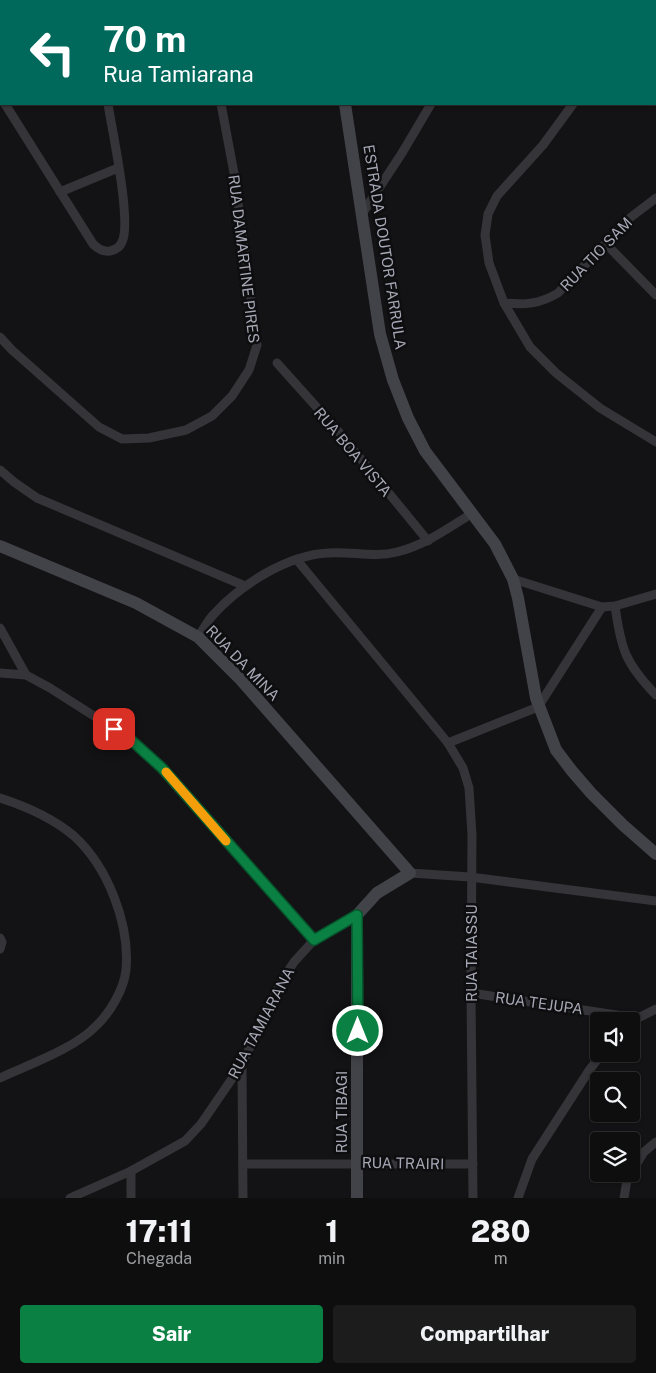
<!DOCTYPE html>
<html lang="pt">
<style>
:root{--surface:#0e0e0f;--page:#1c1c1d;--text:#f1f3f6;--muted:#9b9c9e;--line:#2e2e2f;--accent:#0b8043}
body{margin:0;font-family:"Public Sans",sans-serif;background:var(--page);color:var(--text);height:100vh;display:flex;flex-direction:column;font-size:19px;white-space:nowrap}
*{box-sizing:border-box;margin:0}
p{font-size:16px;color:var(--muted)}
.icon{flex:none;width:28px;height:28px;fill:none;stroke:currentColor;stroke-width:2;stroke-linecap:round;stroke-linejoin:round}
.map{position:relative;height:1198px;overflow:hidden}
.drawer{display:flex;flex-direction:column;background:var(--surface);flex:1}
.drawer>*{flex:none}
.guide{position:absolute;left:0px;top:0px;width:656px;height:105px;box-shadow:0 1px 4px #0004,0 0 0 1px var(--line);background:#00695c;color:#fff;overflow:hidden}
.fabs{position:absolute;left:590px;top:1012px;display:grid;gap:10px}
.fabs a{display:grid;place-items:center;width:50px;height:50px;border-radius:5px;background:var(--surface);box-shadow:0 1px 4px #0004,0 0 0 1px var(--line);font-size:25px}
.pin{position:absolute;display:grid;place-items:center;width:42px;height:42px;color:#fff;margin:-21px;border-radius:10px;box-shadow:0 2px 8px #0006}
.me{position:absolute;width:55px;margin:-28px;rotate:0deg;stroke-linejoin:round;filter:drop-shadow(0 0 4px #0008)}
.turn{display:flex;align-items:center;gap:18px;height:105px;padding:0 20px;font-size:22px}
.turn .icon{width:65px;height:65px;stroke-width:2.5}
.turn b{display:block;font-size:35px;line-height:42px}
.eta{display:flex;justify-content:space-evenly;align-items:center;height:85px;text-align:center}
.eta b{font-size:30px;font-weight:800;line-height:35px}
.primary-button{display:flex;gap:10px;margin-top:auto;padding:10px 20px}
.primary-button a{flex:1;height:58px;border-radius:5px;background:var(--accent);color:#fff;font-size:20px;font-weight:800;line-height:58px;text-align:center}
.primary-button a+a{background:var(--page);color:var(--text)}
.map>svg:first-child{display:block}
.lines{fill:none;stroke-linecap:round;stroke-linejoin:round}
.street{stroke:#343439;stroke-width:9}
.secondary{stroke:#424249;stroke-width:12}
.route-casing{stroke:#07532c;stroke-width:12}
.route{stroke:#0b8043;stroke-width:9}
.slow{stroke:#f59e0b;stroke-width:9}
.labels{text-anchor:middle;dominant-baseline:central;stroke-width:5;stroke-linejoin:round;paint-order:stroke}
.street-label{font-size:15px;fill:#a5a7b4;stroke:#0e0d0f}
</style>
<div class="map">
<svg width="656" height="1198" viewBox="0 0 656 1198">
<rect width="100%" height="100%" fill="#131214"/>
<g class="lines">
<!-- street -->
<g class="street">
<path d="M91 0V1"/>
<path d="M147 0 149 1"/>
<path d="M193 0V1"/>
<path d="M460 0V1"/>
<path d="M572 0V1"/>
<path d="M0 95 1 97"/>
<path d="M5 104 93 244C98 249 103 252 110 251 115 250 120 247 122 242 132 222 112 130 108 104"/>
<path d="M573 104 543 145 497 196 488 214 485 235 489 263 504 303 530 347 556 373 600 408 656 442"/>
<path d="M60 192 118 168"/>
<path d="M362 214 402 153 431 104"/>
<path d="M606 244 656 295"/>
<path d="M504 303C525 305 540 304 558 293L631 217 656 198"/>
<path d="M0 337 12 350 99 427 122 439 149 438 186 430 212 416 232 396 249 370 257 345 234 173 221 104"/>
<path d="M277 363 338 431 428 541"/>
<path d="M0 470 14 482 37 498 245 586"/>
<path d="M297 560 448 743 463 768 469 788 472 835 471 993 473 1198"/>
<path d="M513 579 602 607 615 606 656 594"/>
<path d="M615 606C621 649 625 663 656 695"/>
<path d="M0 628 26 675"/>
<path d="M198 637C203 630 207 622 213 615 240 585 287 555 328 553 351 551 374 558 397 552 425 545 447 529 471 514"/>
<path d="M0 673 26 675 50 688 130 739 162 768 314 940"/>
<path d="M448 743 538 707 602 607"/>
<path d="M0 798C25 806 54 819 74 836 108 867 130 924 126 970 124 989 110 1013 96 1026 74 1049 30 1064 0 1078"/>
<path d="M410 873 470 877 656 901"/>
<path d="M0 938 2 942 0 949"/>
<path d="M471 993 636 1018"/>
<path d="M632 1021 656 1009"/>
<path d="M242 1065 243 1198"/>
<path d="M243 1164H473"/>
<path d="M131 1171V1198"/>
<path d="M631 1173 644 1152 656 1142"/>
<path d="M70 1198 131 1171 185 1141 201 1124 242 1064 281 982 294 962 314 940 357 915"/>
<path d="M518 1198 532 1159 590 1069 602 1054"/>
<path d="M624 1198 627 1180 631 1174"/>
</g>
<!-- secondary -->
<g class="secondary">
<path d="M329 0V1"/>
<path d="M345 104 380 334 393 380 408 418 425 451 495 544 513 579 518 598 536 698 556 750 572 771 591 793 623 825 656 854"/>
<path d="M0 546 136 603 198 637 241 680 410 873 377 893 357 915V1198"/>
</g>
</g>
<g class="lines">
<!-- route casing -->
<g class="route-casing">
<path id="route" d="M114 729 130 739 162 768 314 940 357 915 358 1031"/>
</g>
<!-- route -->
<use href="#route" class="route"/>
<!-- slow -->
<path class="slow" d="M166 772 226 841"/>
</g>
<g class="labels">
<!-- street labels -->
<g class="street-label">
<text transform="translate(385 247) rotate(81)">ESTRADA DOUTOR FARRULA</text>
<text transform="translate(596 254) rotate(-46)">RUA TIO SAM</text>
<text transform="translate(244 259) rotate(83)">RUA DAMARTINE PIRES</text>
<text transform="translate(353 452) rotate(50)">RUA BOA VISTA</text>
<text transform="translate(243 663) rotate(46)">RUA DA MINA</text>
<text transform="translate(471 953) rotate(-90)">RUA TAIASSU</text>
<text transform="translate(539 1003) rotate(8)">RUA TEJUPA</text>
<text transform="translate(261 1023) rotate(-62)">RUA TAMIARANA</text>
<text transform="translate(341 1112) rotate(-90)">RUA TIBAGI</text>
<text transform="translate(403 1163) rotate(1)">RUA TRAIRI</text>
</g>
</g>
</svg>
<div class="fabs">
<a><svg class="icon" aria-label="sound" viewBox="0 0 24 24"><path d="M4 9h4l5-4v14l-5-4H4zM17 9q2 3 0 6"/></svg></a>
<a><svg class="icon" aria-label="search" viewBox="0 0 24 24"><circle cx="10" cy="10" r="6"/><path d="M15 15l6 6"/></svg></a>
<a><svg class="icon" aria-label="layers" viewBox="0 0 24 24"><path d="M12 4l9 5-9 5-9-5zM3 14l9 5 9-5"/></svg></a>
</div>
<div class="pin" style="left:114px;top:729px;background:#d93025"><svg class="icon" aria-label="arrive" viewBox="0 0 24 24"><path d="M6 21V4h12l-3 4 3 4H6"/></svg></div>
<svg class="me" style="left:358px;top:1031px" viewBox="-20 -20 40 40"><circle r="17" fill="#0b8043" stroke="#fff" stroke-width="3"/><path d="M0-11L8 9 0 5-8 9z" fill="#fff"/></svg>
<div class="guide">
<div class="turn"><svg class="icon" aria-label="left" viewBox="0 0 24 24"><path d="M17 20v-9H6M10 6l-5 5 5 5"/></svg><div><b>70 m</b>Rua Tamiarana</div></div>
</div>
</div>
<section class="drawer">
<div class="eta">
<div><b>17:11</b><p>Chegada</p></div>
<div><b>1</b><p>min</p></div>
<div><b>280</b><p>m</p></div>
</div>
<div class="primary-button"><a>Sair</a><a>Compartilhar</a></div>
</section>
